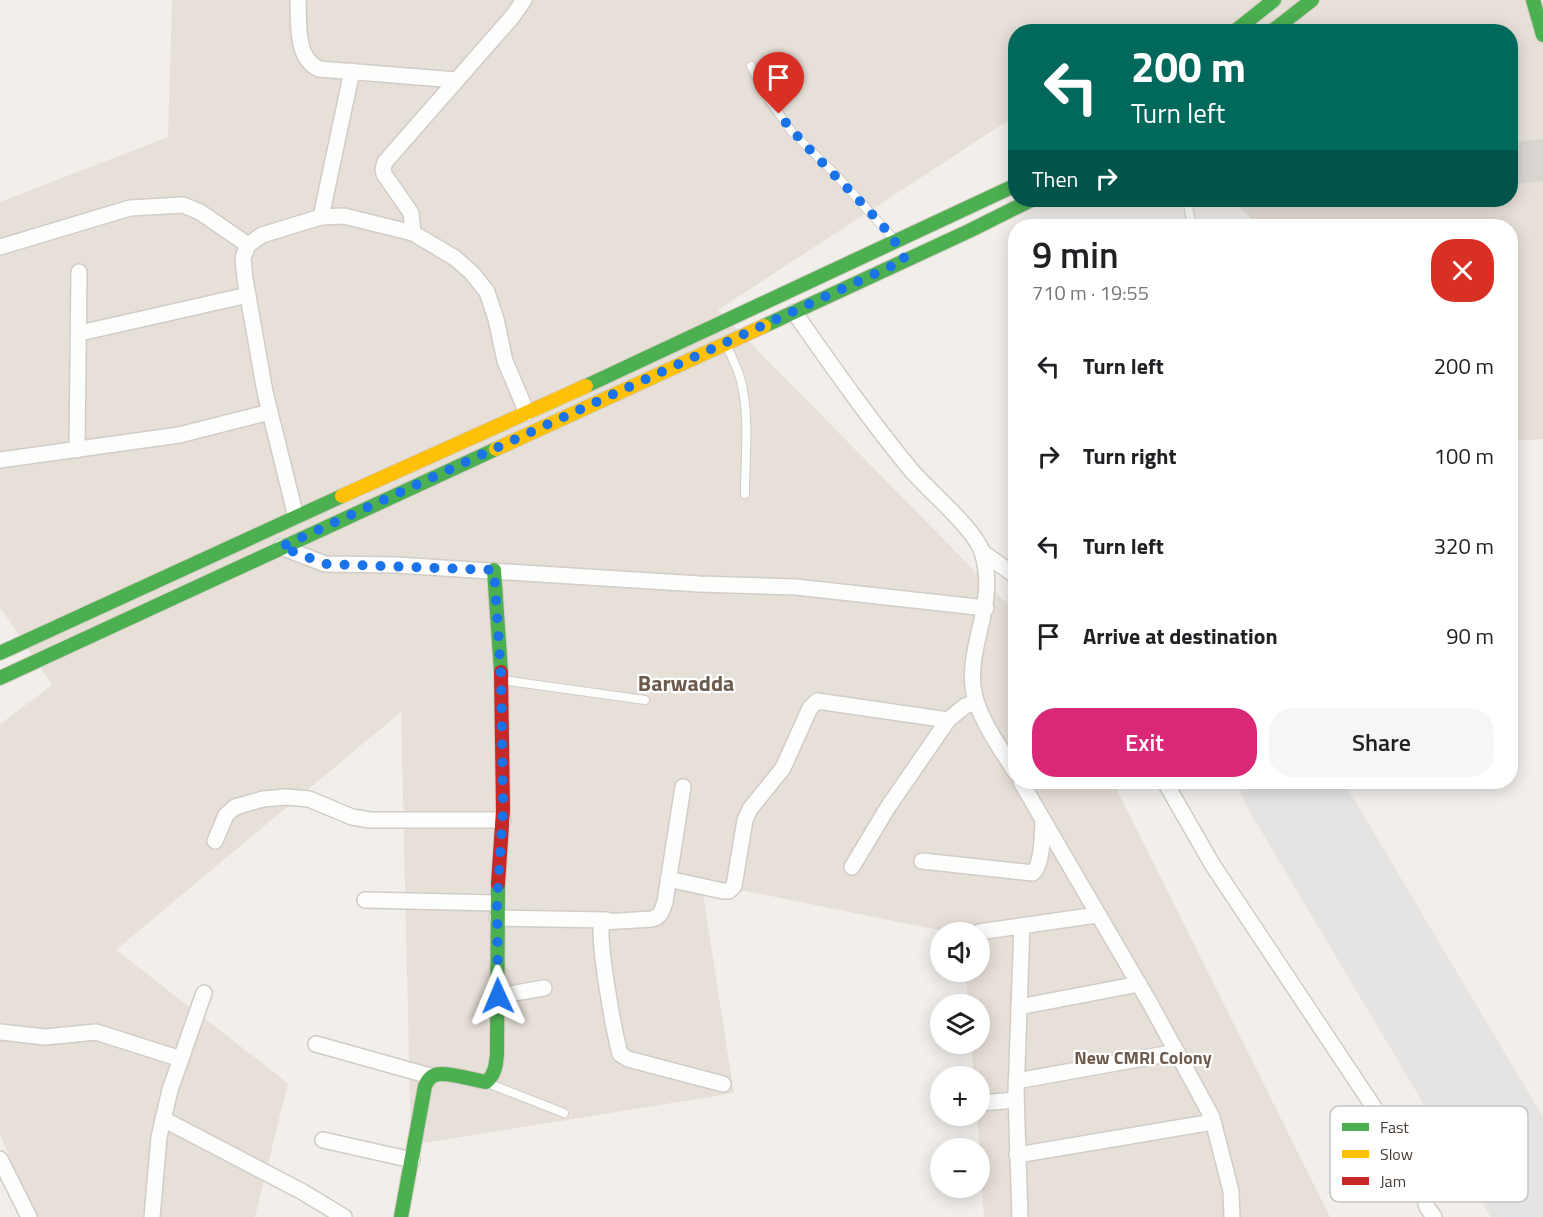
<!DOCTYPE html>
<meta charset="utf-8">
<style>
:root{--surface:#fff;--page:#f6f6f6;--text:#202124;--muted:#757577;--accent:#db2777}
body{margin:0;font-family:"Titillium Web",sans-serif;background:var(--page);color:var(--text);height:100vh;display:flex;flex-direction:column;font-size:22px;white-space:nowrap}
*{box-sizing:border-box;margin:0}
p{font-size:20px;color:var(--muted)}
.icon{flex:none;width:33px;height:33px;fill:none;stroke:currentColor;stroke-width:2;stroke-linecap:round;stroke-linejoin:round}
.map{position:relative;flex:1;overflow:hidden}
.details{position:absolute;left:1008px;top:219px;width:510px;height:570px;display:flex;flex-direction:column;background:var(--surface);border-radius:24px;box-shadow:0 3px 15px #0003}
.details>*{flex:none}
.guide{position:absolute;left:1008px;top:24px;width:510px;height:183px;border-radius:24px;box-shadow:0 3px 15px #0003;background:#00695c;color:#fff;overflow:hidden}
.buttons{position:absolute;left:930px;top:922px;display:grid;gap:12px}
.buttons a{display:grid;place-items:center;width:60px;height:60px;border-radius:50%;background:var(--surface);box-shadow:0 3px 15px #0003;font-size:30px}
.pin{position:absolute;display:grid;place-items:center;width:51px;height:51px;color:#fff;margin:-62px -26px;border-radius:50% 50% 50% 0;rotate:-45deg;box-shadow:0 0 6px #0007}
.pin .icon{rotate:45deg}
.me{position:absolute;width:66px;margin:-33px;rotate:359deg;stroke-linejoin:round;filter:drop-shadow(0 0 4px #0008)}
.turn{display:flex;align-items:center;gap:21px;height:126px;padding:0 24px;font-size:27px}
.turn .icon{width:78px;height:78px;stroke-width:2.5}
.turn b{display:block;font-size:42px;line-height:51px}
.then{display:flex;align-items:center;height:57px;padding:0 24px;background:#0003;gap:12px;font-size:22px}
.round{display:grid;place-items:center;flex:none;width:63px;height:63px;border-radius:24px;background:var(--page)}
.headline{display:flex;align-items:center;justify-content:space-between;height:102px;padding:0 24px}
h1{font-size:36px;font-weight:600;line-height:45px}
.button{display:flex;gap:12px;margin-top:auto;padding:12px 24px}
.button a{flex:1;height:69px;border-radius:24px;background:var(--accent);color:#fff;font-size:24px;font-weight:600;line-height:69px;text-align:center}
.button a+a{background:var(--page);color:var(--text)}
ul{padding:0;list-style:none}
li{display:flex;align-items:center;gap:18px;height:90px;padding:0 24px}
li div{flex:1}
li b{display:block;font-size:22px}
li em{font-style:normal}
.map>svg:first-child{display:block}
.residential{fill:#e6e0d8}
.lines{fill:none;stroke-linecap:round;stroke-linejoin:round}
.runway{stroke:#e6e4e2;stroke-width:96}
.building{fill:#dad6d2;stroke:#dad5d0;stroke-width:1.5}
.lane-casing{stroke:#d0ccc8;stroke-width:10}
.street-casing{stroke:#d0ccc8;stroke-width:18}
.fast-casing{stroke:#d3ccc3;stroke-width:16}
.slow-casing{stroke:#d3ccc3;stroke-width:16}
.jam-casing{stroke:#d3ccc3;stroke-width:16}
.lane{stroke:#fdfdfc;stroke-width:8}
.street{stroke:#fdfdfc;stroke-width:15}
.fast{stroke:#4caf50;stroke-width:14}
.slow{stroke:#ffc107;stroke-width:14}
.jam{stroke:#c62828;stroke-width:14}
.route{stroke:#1a73e8;stroke-width:10;stroke-dasharray:0 18}
.labels{text-anchor:middle;dominant-baseline:central;stroke-width:4.5;stroke-linejoin:round;paint-order:stroke}
.neighbourhood-label{font-size:18px;font-weight:bold;fill:#6c5b4c;stroke:#fff}
.district-label{font-size:22px;font-weight:bold;fill:#6c5b4c;stroke:#fff}
.key{fill:#fff;stroke:#c8c5c3;stroke-width:1.5}
.key-label{font-size:16px;fill:#483e36}
</style>
<div class="map">
<svg width="1543" height="1217" viewBox="0 0 1543 1217">
<rect width="100%" height="100%" fill="#f2efeb"/>
<!-- residential -->
<path class="residential" d="M172 0H1543V439L1511 441 1510 226H1259L1232 200H1510V32H1016L1015 116 718 310 1015 612 1016 782H1113L1330 1217H984L977 1116H980V1077H974L971 1044H980V1005H968L966 972H980V933H953L701 882 734 1093 411 1145 401 712 116 950 288 1083 255 1217H34L0 1134V724L52 685 0 607V202L168 137Z"/>
<g class="lines">
<!-- runway -->
<path class="runway" d="M1288 782 1543 1211"/>
</g>
<!-- building -->
<path class="building" d="M1543 140V180L1510 184V143Z"/>
<g class="lines">
<!-- lane casing -->
<g class="lane-casing">
<g id="lane">
<path d="M751 66 767 97 792 132 835 174 893 238"/>
<path d="M1187 200 1192 226"/>
<path d="M727 346C732 358 738 369 741 381 750 417 745 457 745 494"/>
<path d="M502 680 645 700"/>
<path d="M490 1084 564 1113"/>
</g>
</g>
<!-- street casing -->
<g class="street-casing">
<g id="street">
<path d="M298 0C299 23 295 58 319 69L456 80"/>
<path d="M321 217 352 71"/>
<path d="M413 233 411 213 384 174 383 169 385 162 512 17 524 0"/>
<path d="M0 247 130 208 183 205 200 212 248 245"/>
<path d="M794 312C832 366 869 419 911 470 928 490 975 529 982 552 998 602 968 642 973 687 976 715 1001 749 1016 773"/>
<path d="M80 333 248 295"/>
<path d="M77 450 79 272"/>
<path d="M0 460 179 435 270 412"/>
<path d="M296 517 265 392 245 279 243 258 248 245 262 235 321 217 344 216 413 233 455 258 472 273 487 292 496 319 505 361 527 413"/>
<path d="M281 547 325 564 396 565 699 584 796 587 986 608"/>
<path d="M982 552 1016 576"/>
<path d="M1021 782 1151 1005 1212 1117 1231 1191 1232 1217"/>
<path d="M1165 782 1212 864 1399 1145 1421 1184 1427 1207 1434 1217"/>
<path d="M683 787 665 902C662 911 661 916 652 919L602 922C597 940 614 1031 620 1054L628 1059 723 1084"/>
<path d="M215 841 226 815 235 807 263 799 287 797 309 799 352 817 370 820H503"/>
<path d="M922 861 1033 873C1043 863 1042 836 1043 822"/>
<path d="M852 867 888 807 948 720 965 706 976 702"/>
<path d="M668 879 723 891H729L734 886 745 820 750 809 783 768 810 708 817 701 948 720"/>
<path d="M365 900 497 903"/>
<path d="M497 918 607 920"/>
<path d="M979 932 1097 915"/>
<path d="M498 996 544 988"/>
<path d="M1019 1007 1139 984"/>
<path d="M0 1032 45 1037 96 1032 181 1059"/>
<path d="M316 1044 430 1076"/>
<path d="M1016 1081 1177 1052"/>
<path d="M981 1103 1016 1100"/>
<path d="M163 1119 301 1191 344 1217"/>
<path d="M323 1140 412 1160"/>
<path d="M1017 1155 1213 1122"/>
<path d="M0 1159 29 1217"/>
<path d="M152 1217 159 1137 170 1090 204 993"/>
<path d="M1020 1217 1016 1094 1022 926"/>
</g>
</g>
<!-- fast casing -->
<g class="fast-casing">
<g id="fast">
<path d="M1533 0 1543 35"/>
<path d="M1234 32 1274 0"/>
<path d="M1271 32 1312 0"/>
<path d="M764 326 969 231 1031 200"/>
<path d="M586 386 1016 185"/>
<path d="M494 570 501 672"/>
<path d="M0 653 342 496"/>
<path d="M0 678 496 449"/>
<path d="M401 1217 425 1086C427 1081 430 1077 435 1075 445 1071 474 1080 486 1082 495 1075 496 1065 497 1054L498 884"/>
</g>
</g>
<!-- slow casing -->
<g class="slow-casing">
<g id="slow">
<path d="M496 449 764 326"/>
<path d="M342 496 586 386"/>
</g>
</g>
<!-- jam casing -->
<g class="jam-casing">
<path id="jam" d="M498 884 503 810 501 672"/>
</g>
<!-- lane -->
<use href="#lane" class="lane"/>
<!-- street -->
<use href="#street" class="street"/>
<!-- fast -->
<use href="#fast" class="fast"/>
<!-- slow -->
<use href="#slow" class="slow"/>
<!-- jam -->
<use href="#jam" class="jam"/>
</g>
<g class="lines">
<!-- route -->
<path class="route" d="M498 996 497 903 503 810 501 675 494 570 325 564 281 547 905 260C896 240 884 227 869 211 840 179 806 149 779 114"/>
</g>
<g class="labels">
<!-- neighbourhood labels -->
<g class="neighbourhood-label">
<text x="1143" y="1057">New CMRI Colony</text>
</g>
<!-- district labels -->
<g class="district-label">
<text x="686" y="683">Barwadda</text>
</g>
</g>
<!-- legend -->
<rect x="1330" y="1106" width="198" height="96" rx="9" class="key"/>
<rect x="1342" y="1123" width="27" height="8" fill="#4caf50"/>
<rect x="1342" y="1150" width="27" height="8" fill="#ffc107"/>
<rect x="1342" y="1177" width="27" height="8" fill="#c62828"/>
<g class="key-label">
<text x="1380" y="1133">Fast</text>
<text x="1380" y="1160">Slow</text>
<text x="1380" y="1187">Jam</text>
</g>
</svg>
<div class="buttons">
<a><svg class="icon" aria-label="sound" viewBox="0 0 24 24"><path d="M4 9h4l5-4v14l-5-4H4zM17 9q2 3 0 6"/></svg></a>
<a><svg class="icon" aria-label="layers" viewBox="0 0 24 24"><path d="M12 4l9 5-9 5-9-5zM3 14l9 5 9-5"/></svg></a>
<a>+</a>
<a>−</a>
</div>
<div class="pin" style="left:779px;top:114px;background:#d93025"><svg class="icon" aria-label="arrive" viewBox="0 0 24 24"><path d="M6 21V4h12l-3 4 3 4H6"/></svg></div>
<svg class="me" style="left:498px;top:996px" viewBox="-20 -20 40 40"><path d="M0-17L14 15 0 8-14 15z" fill="#1a73e8" stroke="#fff" stroke-width="4"/></svg>
<div class="guide">
<div class="turn"><svg class="icon" aria-label="left" viewBox="0 0 24 24"><path d="M17 20v-9H6M10 6l-5 5 5 5"/></svg><div><b>200 m</b>Turn left</div></div>
<div class="then">Then<svg class="icon" aria-label="right" viewBox="0 0 24 24"><path d="M7 20v-9h11M14 6l5 5-5 5"/></svg></div>
</div>
<section class="details">
<div class="headline"><div><h1>9 min</h1><p>710 m · 19:55</p></div><a class="round" style="background:#d93025;color:#fff"><svg class="icon" aria-label="close" viewBox="0 0 24 24"><path d="M6 6l12 12M18 6L6 18"/></svg></a></div>
<ul>
<li><svg class="icon" aria-label="left" viewBox="0 0 24 24"><path d="M17 20v-9H6M10 6l-5 5 5 5"/></svg><div><b>Turn left</b></div><em>200 m</em></li>
<li><svg class="icon" aria-label="right" viewBox="0 0 24 24"><path d="M7 20v-9h11M14 6l5 5-5 5"/></svg><div><b>Turn right</b></div><em>100 m</em></li>
<li><svg class="icon" aria-label="left" viewBox="0 0 24 24"><path d="M17 20v-9H6M10 6l-5 5 5 5"/></svg><div><b>Turn left</b></div><em>320 m</em></li>
<li><svg class="icon" aria-label="arrive" viewBox="0 0 24 24"><path d="M6 21V4h12l-3 4 3 4H6"/></svg><div><b>Arrive at destination</b></div><em>90 m</em></li>
</ul>
<div class="button"><a>Exit</a><a>Share</a></div>
</section>
</div>
